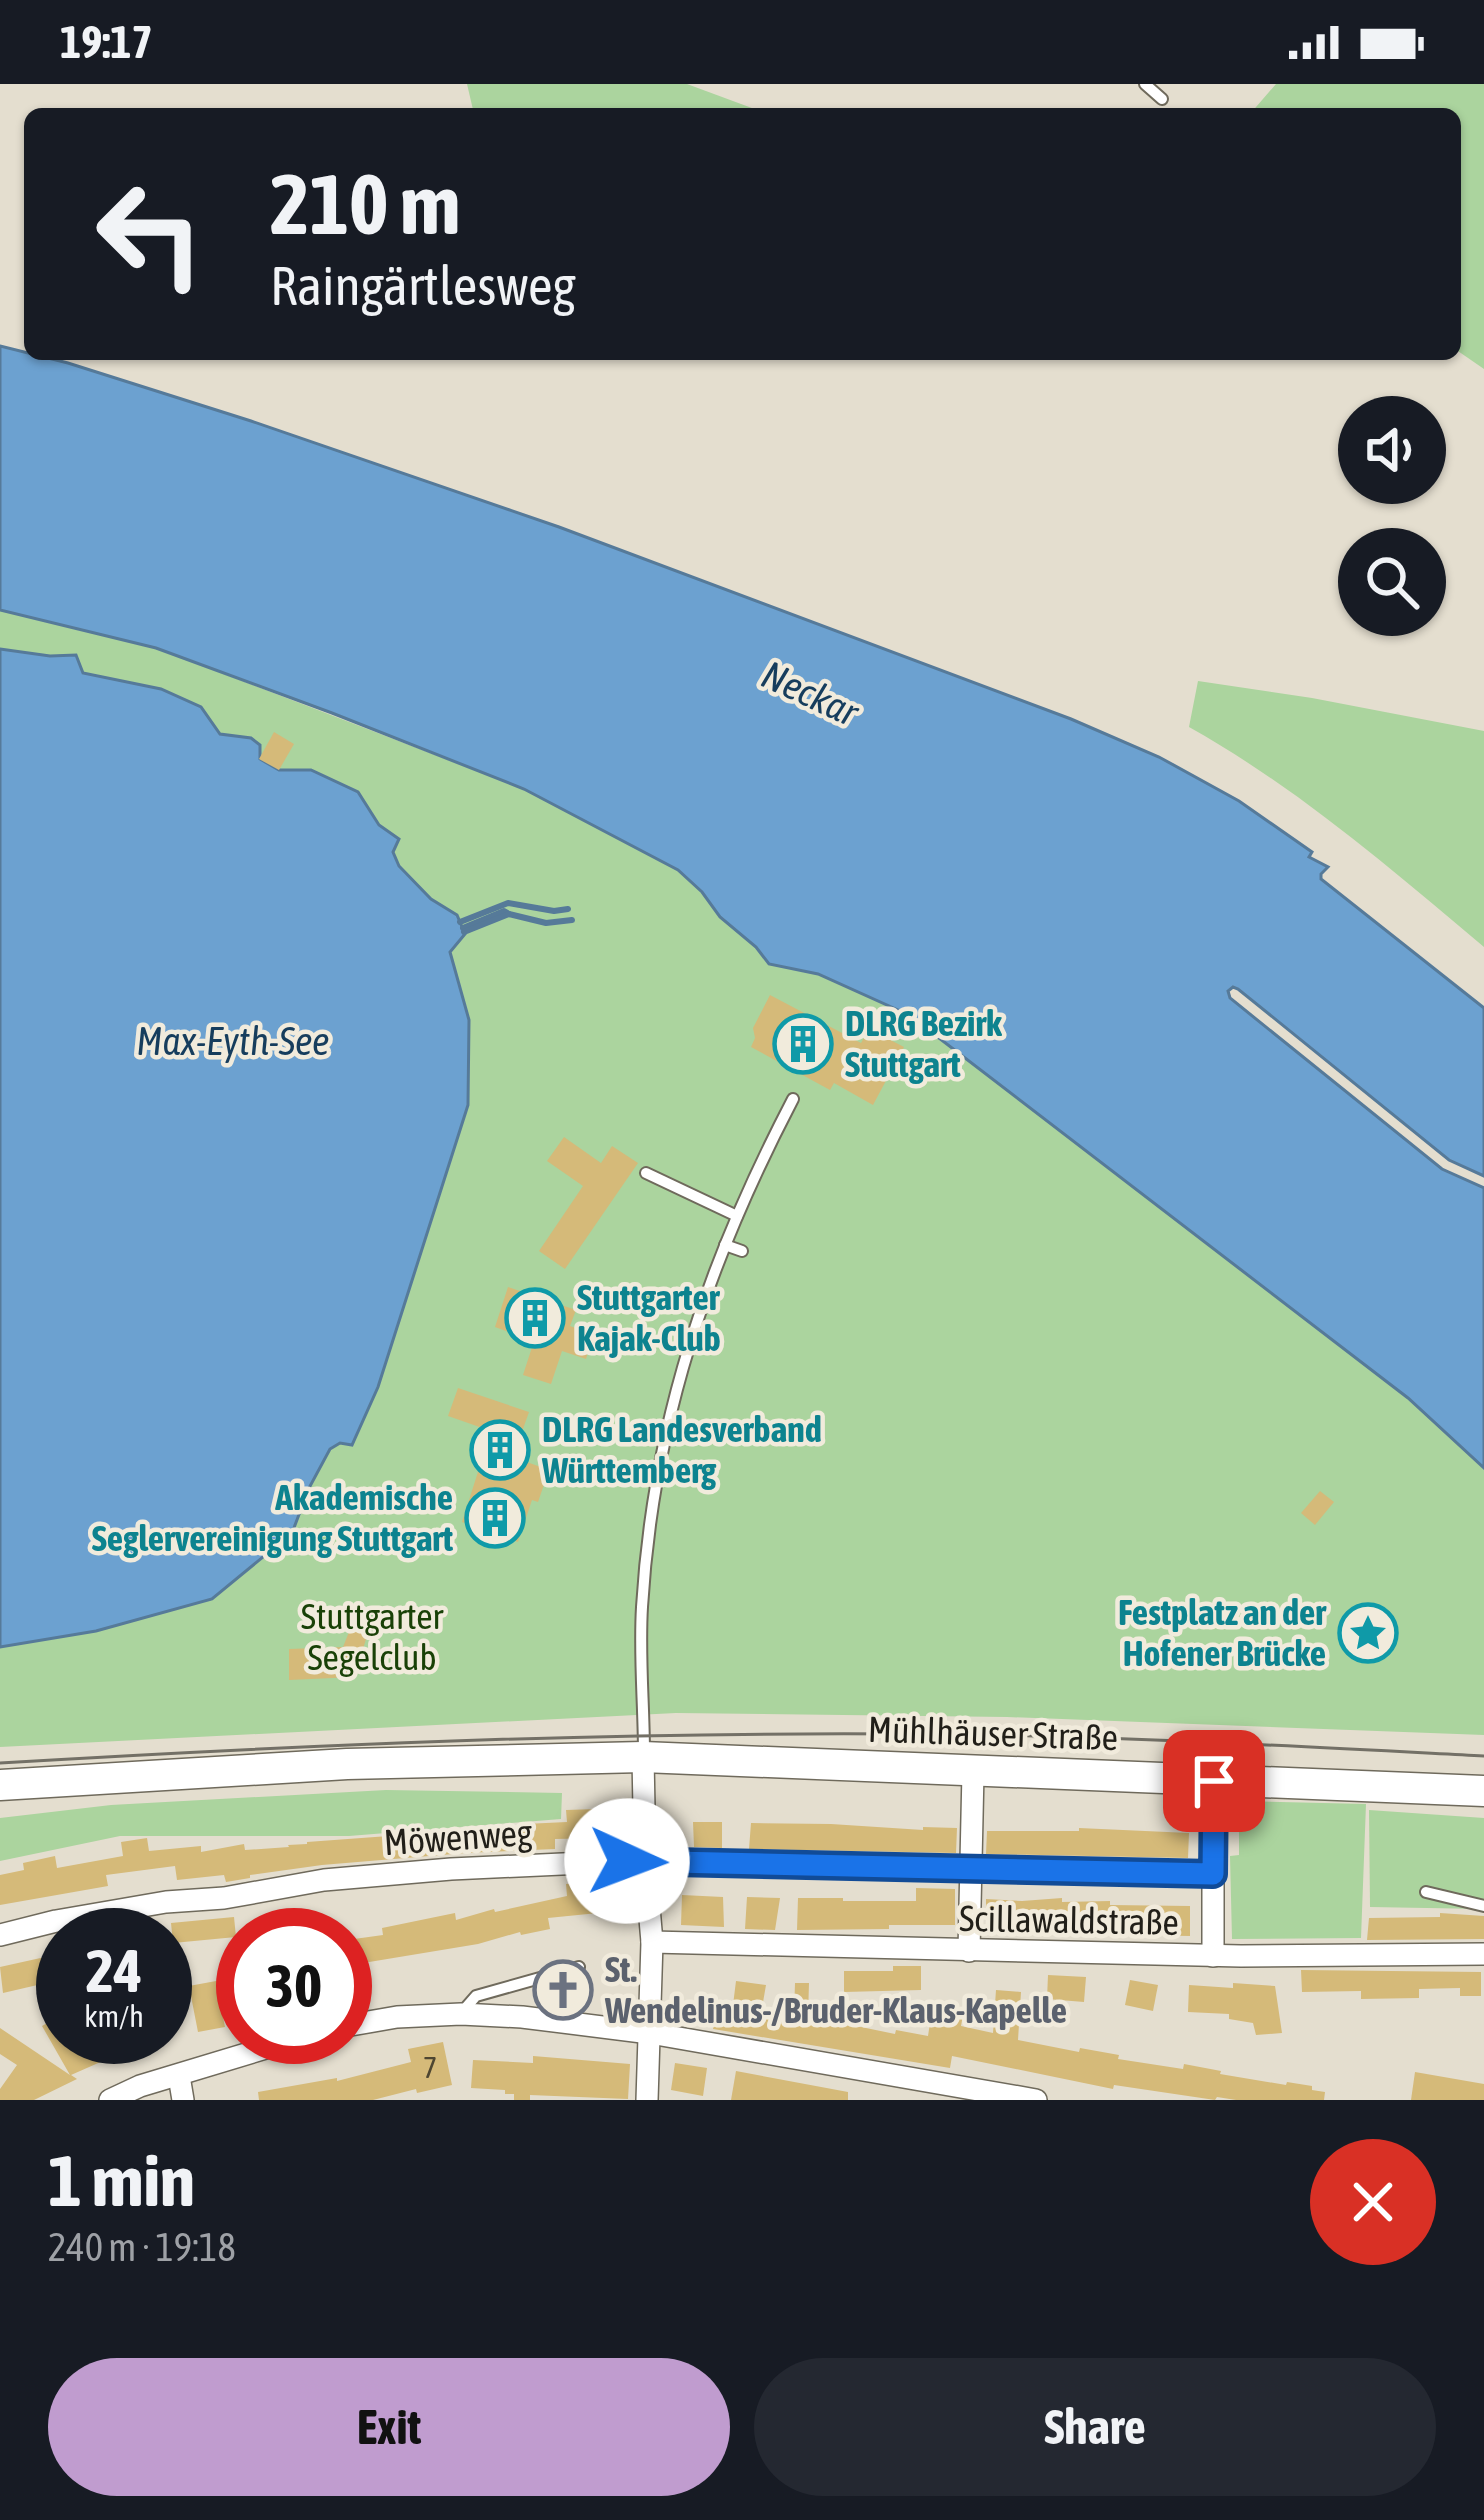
<!DOCTYPE html>
<meta charset="utf-8">
<style>
:root{--surface:#171b24;--page:#242831;--text:#f1f3f6;--muted:#9ea1a6;--accent:#c09ccf}
body{margin:0;font-family:"Asap Condensed",sans-serif;background:var(--page);color:var(--text);height:100vh;display:flex;flex-direction:column;font-size:45px;white-space:nowrap}
*{box-sizing:border-box;margin:0}
p{font-size:39px;color:var(--muted)}
.icon{flex:none;width:66px;height:66px;fill:none;stroke:currentColor;stroke-width:2;stroke-linecap:round;stroke-linejoin:round}
.map{position:relative;height:2016px;overflow:hidden}
.drawer{display:flex;flex-direction:column;background:var(--surface);flex:1}
.drawer>*{flex:none}
.top-card{position:absolute;left:24px;top:24px;width:1437px;height:252px;border-radius:18px;box-shadow:0 3px 9px #0004;background:#171b24;color:var(--text);overflow:hidden}
.buttons{position:absolute;left:1338px;top:312px;display:grid;gap:24px}
.buttons a{display:grid;place-items:center;width:108px;height:108px;border-radius:50%;background:var(--surface);box-shadow:0 3px 9px #0004;font-size:60px}
.speed{position:absolute;left:36px;top:1824px;display:flex;gap:24px;font-size:60px;font-weight:700;text-align:center}
.speed>*{display:grid;place-content:center;width:156px;height:156px;border-radius:50%;background:var(--surface);box-shadow:0 3px 9px #0004;line-height:1}
.speed small{font-size:30px;font-weight:400}
.speed .limit{border:18px solid #d22;background:#fff;color:#111}
.pin{position:absolute;display:grid;place-items:center;width:102px;height:102px;color:#fff;margin:-51px;border-radius:24px;box-shadow:0 6px 18px #0006}
.me{position:absolute;width:132px;margin:-66px;rotate:92deg;stroke-linejoin:round;filter:drop-shadow(0 0 9px #0008)}
.turn{display:flex;align-items:center;gap:42px;height:252px;padding:0 48px;font-size:54px}
.turn .icon{width:156px;height:156px;stroke-width:2.5}
.turn b{display:block;font-size:84px;line-height:102px}
.round{display:grid;place-items:center;flex:none;width:126px;height:126px;border-radius:63px;background:var(--page)}
.head{display:flex;align-items:center;justify-content:space-between;height:204px;padding:0 48px}
h1{font-size:72px;font-weight:700;line-height:90px}
.button{display:flex;gap:24px;margin-top:auto;padding:24px 48px}
.button a{flex:1;height:138px;border-radius:72px;background:var(--accent);color:#111;font-size:48px;font-weight:700;line-height:138px;text-align:center}
.button a+a{background:var(--page);color:var(--text)}
.status{display:flex;justify-content:space-between;align-items:center;height:84px;padding:0 60px;background:var(--surface);direction:ltr}
.status svg{height:33px;fill:currentColor}
.map>svg:first-child{display:block}
.green{fill:#abd49e}
.water{fill:#6ca1d0;stroke:#567a99;stroke-width:3}
.lines{fill:none;stroke-linecap:round;stroke-linejoin:round}
.stream{stroke:#567a99;stroke-width:6}
.building{fill:#d5ba79}
.lane-casing{stroke:#6f6a5c;stroke-width:14}
.street-casing{stroke:#6f6a5c;stroke-width:24}
.secondary-casing{stroke:#6f6a5c;stroke-width:33}
.lane{stroke:#fff;stroke-width:10}
.street{stroke:#fff;stroke-width:21}
.secondary{stroke:#fff;stroke-width:30}
.tram{stroke:#737066;stroke-width:3}
.route-casing{stroke:#114b97;stroke-width:30}
.route{stroke:#1a73e8;stroke-width:21}
.labels{text-anchor:middle;dominant-baseline:central;stroke-width:9;stroke-linejoin:round;paint-order:stroke}
.number-label{font-size:30px;fill:#4e4631}
.culture-label{font-size:36px;font-weight:bold;fill:#0d838f;stroke:#f1ebdc;text-anchor:start}
.park-label{font-size:36px;fill:#194107;stroke:#f1ebdc}
.street-label{font-size:36px;fill:#211f19;stroke:#f1ebdc}
.worship-label{font-size:36px;font-weight:bold;fill:#5b616d;stroke:#f1ebdc;text-anchor:start}
.water-label{font-size:39px;font-style:italic;fill:#163d5d;stroke:#f1ebdc}
</style>
<div class="status"><b>19:17</b><svg viewBox="0 0 49 12"><path d="M0 12V9h3v3zM5 12V6h3v6zM10 12V3h3v9zM15 12V0h3v12zM26 1h20v11H26zM47 4h2v5h-2z"/></svg></div>
<div class="map">
<svg width="1484" height="2016" viewBox="0 0 1484 2016">
<rect width="100%" height="100%" fill="#e4decf"/>
<!-- green -->
<g class="green">
<path d="M467 0H687L768 30H474Z"/>
<path d="M1276 0H1484V285L1455 265V30H1250Z"/>
<path d="M0 526 156 564 524 705 678 786 702 808 720 833 757 863 769 880 818 890 909 931 1408 1314 1484 1384V1651L1007 1633 676 1629 0 1663Z"/>
<path d="M1198 597 1312 614 1484 647V863C1390 784 1296 703 1189 643Z"/>
<path d="M386 1706 562 1709 561 1735 349 1752H120L0 1777V1734L111 1721Z"/>
<path d="M1241 1717 1366 1720 1361 1854 1232 1855 1230 1772 1239 1771V1748L1230 1747V1731Z"/>
<path d="M1369 1726 1484 1734V1825L1370 1823Z"/>
</g>
<!-- water -->
<g class="water">
<path d="M0 262 68 279 251 337 559 443 1071 635 1159 673 1239 717 1312 768 1309 773 1328 783 1321 790V795L1484 924V1092L1449 1076 1238 905 1233 903 1228 907 1230 914 1442 1085 1484 1104V1384L1408 1314 909 931 818 890 769 880 756 863 720 833 702 808 678 786 524 705 332 629 156 564 0 526Z"/>
<path d="M0 565 50 572 76 571 83 589 161 605 201 623 220 650 251 654 260 661V675L279 686H311L358 708 379 741 399 755 393 768 399 782 431 815 457 831 465 850 450 868 469 936 468 1021 378 1303 352 1361 340 1359 330 1365 309 1404 292 1449 212 1515 96 1547 0 1563Z"/>
</g>
<g class="lines">
<!-- stream -->
<g class="stream">
<path d="M460 838 508 819 554 827 568 825"/>
<path d="M463 844 504 827 509 830"/>
<path d="M464 848 509 830 546 839 572 836"/>
</g>
</g>
<!-- building -->
<g class="building">
<path d="M274 648 294 660 279 686 259 675Z"/>
<path d="M770 911 861 959 869 945 904 963 873 1021 834 999 830 1006 751 963 755 954 753 944Z"/>
<path d="M564 1053 601 1079 612 1062 638 1079 565 1185 539 1167 583 1102 547 1077Z"/>
<path d="M508 1203 576 1226 570 1242 594 1250 586 1275 562 1267 551 1300 523 1291 534 1257 495 1243Z"/>
<path d="M458 1304 529 1328 513 1373 549 1386 538 1418 532 1416 518 1458 462 1438 491 1347 448 1332Z"/>
<path d="M1320 1407 1334 1418 1315 1441 1301 1429Z"/>
<path d="M351 1543 368 1548 355 1593 289 1596V1565L343 1563Z"/>
<path d="M597 1725 598 1754 555 1755V1765L465 1769 322 1781 250 1791V1794L226 1798 224 1791 177 1796 175 1782 106 1791 108 1802 0 1821V1791L24 1786 23 1779 55 1772 57 1784 123 1772 121 1758 147 1754 149 1767 201 1762V1768L244 1760 245 1766 289 1763 288 1761 307 1760V1758L484 1745V1742L525 1744V1740L567 1738 566 1726Z"/>
<path d="M693 1738H722V1764L694 1763Z"/>
<path d="M751 1739 831 1740 923 1746V1743L957 1744 956 1769 749 1765Z"/>
<path d="M1079 1744 1189 1749 1188 1774 986 1770 987 1747H1079Z"/>
<path d="M595 1797 598 1829 548 1834 550 1845 521 1851 520 1848 478 1860 345 1882 347 1856 383 1851 382 1844 455 1829 456 1836 494 1825 495 1828 567 1812 566 1800Z"/>
<path d="M916 1804 955 1805V1841H889V1845L797 1846 798 1814H843V1817H916Z"/>
<path d="M682 1811 723 1813 724 1843 681 1841Z"/>
<path d="M747 1813 780 1814 775 1846 745 1845Z"/>
<path d="M1062 1814V1818L1110 1817V1821L1190 1822V1852L1131 1851V1844H1081V1841L1031 1845 986 1844V1815L1022 1817Z"/>
<path d="M1440 1829 1484 1832V1855L1367 1856 1369 1834 1440 1833Z"/>
<path d="M234 1833 236 1853 173 1859 171 1839Z"/>
<path d="M63 1869V1903L48 1907 46 1899 3 1909 0 1883Z"/>
<path d="M893 1882H921V1906L844 1908V1887H893Z"/>
<path d="M1301 1886 1481 1888V1912H1460V1904L1419 1905V1914L1361 1915V1907L1302 1908Z"/>
<path d="M1048 1891 1086 1893 1084 1918 1047 1915Z"/>
<path d="M243 1892V1913L220 1918 225 1943 198 1948 189 1902Z"/>
<path d="M1130 1896 1158 1901 1153 1927 1125 1921Z"/>
<path d="M736 1897 766 1901 762 1924 794 1930 795 1899H809L808 1932 895 1950 896 1946 928 1952 932 1926 963 1931 961 1942 993 1949 996 1906 1021 1908 1018 1956 1079 1968 1080 1964 1119 1971 1118 1975 1183 1985 1184 1980 1221 1987 1220 1990 1286 2001 1287 1998 1312 2002V2006L1325 2008 1324 2016H1236L1217 2013 1215 2016 1114 2001 1113 2005 952 1972 950 1984 713 1945 718 1918 733 1921Z"/>
<path d="M1233 1899 1275 1902 1282 1949 1256 1951 1253 1939 1229 1935V1930L1188 1928 1189 1901 1233 1904Z"/>
<path d="M63 1930V1953L155 1954 71 1991 77 1995 34 2016H0V2005L17 1981 0 1970V1944L70 1991 42 1942Z"/>
<path d="M443 1958 452 2001 417 2009 416 2005 373 2016H259L258 2008 337 1994V1997L411 1978 408 1965Z"/>
<path d="M533 1972 630 1980 628 2015 530 2011V2016H514V2010H505V2006L471 2004 473 1976 533 1979Z"/>
<path d="M675 1979 707 1984 703 2012 671 2006Z"/>
<path d="M736 1987 848 2008V2016H731Z"/>
<path d="M1415 1988 1484 2000V2016H1411Z"/>
</g>
<g class="lines">
<!-- lane casing -->
<g class="lane-casing">
<g id="lane">
<path d="M1145 0 1162 15"/>
<path d="M646 1089 737 1132"/>
<path d="M725 1161 742 1167"/>
<path d="M644 1670C644 1621 639 1572 642 1523 653 1338 708 1178 793 1015"/>
<path d="M1426 1808 1484 1822"/>
<path d="M462 1928 476 1912 579 1883"/>
</g>
</g>
<!-- street casing -->
<g class="street-casing">
<g id="street">
<path d="M643 1673 645 1777 652 1858 647 2016"/>
<path d="M1213 1697V1872"/>
<path d="M0 1851 56 1837 166 1818 224 1814 324 1796 451 1785 627 1777 1213 1790"/>
<path d="M652 1858 1241 1872 1484 1870"/>
<path d="M969 1867 973 1688"/>
<path d="M345 1942 397 1933 461 1930 522 1933 650 1949 1036 2016"/>
<path d="M179 1992 183 2016"/>
<path d="M110 2016 140 2002 302 1953"/>
</g>
</g>
<!-- secondary casing -->
<g class="secondary-casing">
<path id="secondary" d="M0 1701 347 1680 643 1673 1484 1707"/>
</g>
<!-- lane -->
<use href="#lane" class="lane"/>
<!-- street -->
<use href="#street" class="street"/>
<!-- secondary -->
<use href="#secondary" class="secondary"/>
<!-- tram -->
<path class="tram" d="M0 1679C301 1661 603 1648 905 1650 1098 1651 1291 1662 1484 1672"/>
</g>
<g class="lines">
<!-- route casing -->
<g class="route-casing">
<path id="route" d="M627 1777 1213 1790 1214 1697"/>
</g>
<!-- route -->
<use href="#route" class="route"/>
</g>
<!-- icons -->
<defs>
<g id="building-ring" transform="scale(3)"><circle r="9.5" fill="#f1ebdc" stroke="#0f9aa8" stroke-width="1.5"/><path d="M-4-6H4V6H1V3H-1V6H-4ZM-2.5-4.3h1.7v1.8h-1.7ZM.8-4.3h1.7v1.8H.8ZM-2.5-1h1.7V.8h-1.7ZM.8-1h1.7V.8H.8Z" fill="#0f9aa8"/></g>
<g id="sight-ring" transform="scale(3)"><circle r="9.5" fill="#f1ebdc" stroke="#0f9aa8" stroke-width="1.5"/><path d="M0-6L1.8-2.2L6-1.7L2.9 1.2L3.7 5.4L0 3.3L-3.7 5.4L-2.9 1.2L-6-1.7L-1.8-2.2Z" fill="#0f9aa8"/></g>
<g id="church-ring" transform="scale(3)"><circle r="9.5" fill="#f1ebdc" stroke="#6b7280" stroke-width="1.5"/><path d="M-1.2-6h2.4v3.5h3.3v2.4h-3.3V6h-2.4V-.1h-3.3v-2.4h3.3Z" fill="#6b7280"/></g>
</defs>
<g fill-rule="evenodd">
<use href="#building-ring" x="803" y="960"/>
<use href="#building-ring" x="535" y="1234"/>
<use href="#building-ring" x="500" y="1366"/>
<use href="#building-ring" x="495" y="1434"/>
<use href="#sight-ring" x="1368" y="1549"/>
<use href="#church-ring" x="563" y="1906"/>
</g>
<g class="labels">
<!-- number labels -->
<g class="number-label">
<text x="430" y="1983">7</text>
</g>
<!-- culture labels -->
<g class="culture-label">
<text x="845" y="939">DLRG Bezirk<tspan x="845" dy="41">Stuttgart</tspan></text>
<text x="577" y="1213">Stuttgarter<tspan x="577" dy="41">Kajak-Club</tspan></text>
<text x="542" y="1345">DLRG Landesverband<tspan x="542" dy="41">Württemberg</tspan></text>
<text x="453" y="1413" text-anchor="end">Akademische<tspan x="453" dy="41">Seglervereinigung Stuttgart</tspan></text>
<text x="1326" y="1528" text-anchor="end">Festplatz an der<tspan x="1326" dy="41">Hofener Brücke</tspan></text>
</g>
<!-- park labels -->
<g class="park-label">
<text x="372" y="1532">Stuttgarter<tspan x="372" dy="41">Segelclub</tspan></text>
</g>
<!-- street labels -->
<g class="street-label">
<text transform="translate(993 1649) rotate(2)">Mühlhäuser Straße</text>
<text transform="translate(458 1753) rotate(-4)">Möwenweg</text>
<text transform="translate(1069 1836) rotate(1)">Scillawaldstraße</text>
</g>
<!-- worship labels -->
<g class="worship-label">
<text x="605" y="1885">St.<tspan x="605" dy="41">Wendelinus-/Bruder-Klaus-Kapelle</tspan></text>
</g>
<!-- water labels -->
<g class="water-label">
<text transform="translate(810 609) rotate(25)">Neckar</text>
<text x="233" y="957">Max-Eyth-See</text>
</g>
</g>
</svg>
<div class="buttons">
<a><svg class="icon" aria-label="sound" viewBox="0 0 24 24"><path d="M4 9h4l5-4v14l-5-4H4zM17 9q2 3 0 6"/></svg></a>
<a><svg class="icon" aria-label="search" viewBox="0 0 24 24"><circle cx="10" cy="10" r="6"/><path d="M15 15l6 6"/></svg></a>
</div>
<div class="speed"><div>24<small>km/h</small></div><div class="limit">30</div></div>
<div class="pin" style="left:1214px;top:1697px;background:#d93025"><svg class="icon" aria-label="arrive" viewBox="0 0 24 24"><path d="M6 21V4h12l-3 4 3 4H6"/></svg></div>
<svg class="me" style="left:627px;top:1777px" viewBox="-20 -20 40 40"><circle r="19" fill="#fff"/><path d="M0-13L10 11 0 6-10 11z" fill="#1a73e8"/></svg>
<div class="top-card">
<div class="turn"><svg class="icon" aria-label="left" viewBox="0 0 24 24"><path d="M17 20v-9H6M10 6l-5 5 5 5"/></svg><div><b>210 m</b>Raingärtlesweg</div></div>
</div>
</div>
<section class="drawer">
<div class="head"><div><h1>1 min</h1><p>240 m · 19:18</p></div><a class="round" style="background:#d93025;color:#fff"><svg class="icon" aria-label="close" viewBox="0 0 24 24"><path d="M6 6l12 12M18 6L6 18"/></svg></a></div>
<div class="button"><a>Exit</a><a>Share</a></div>
</section>
